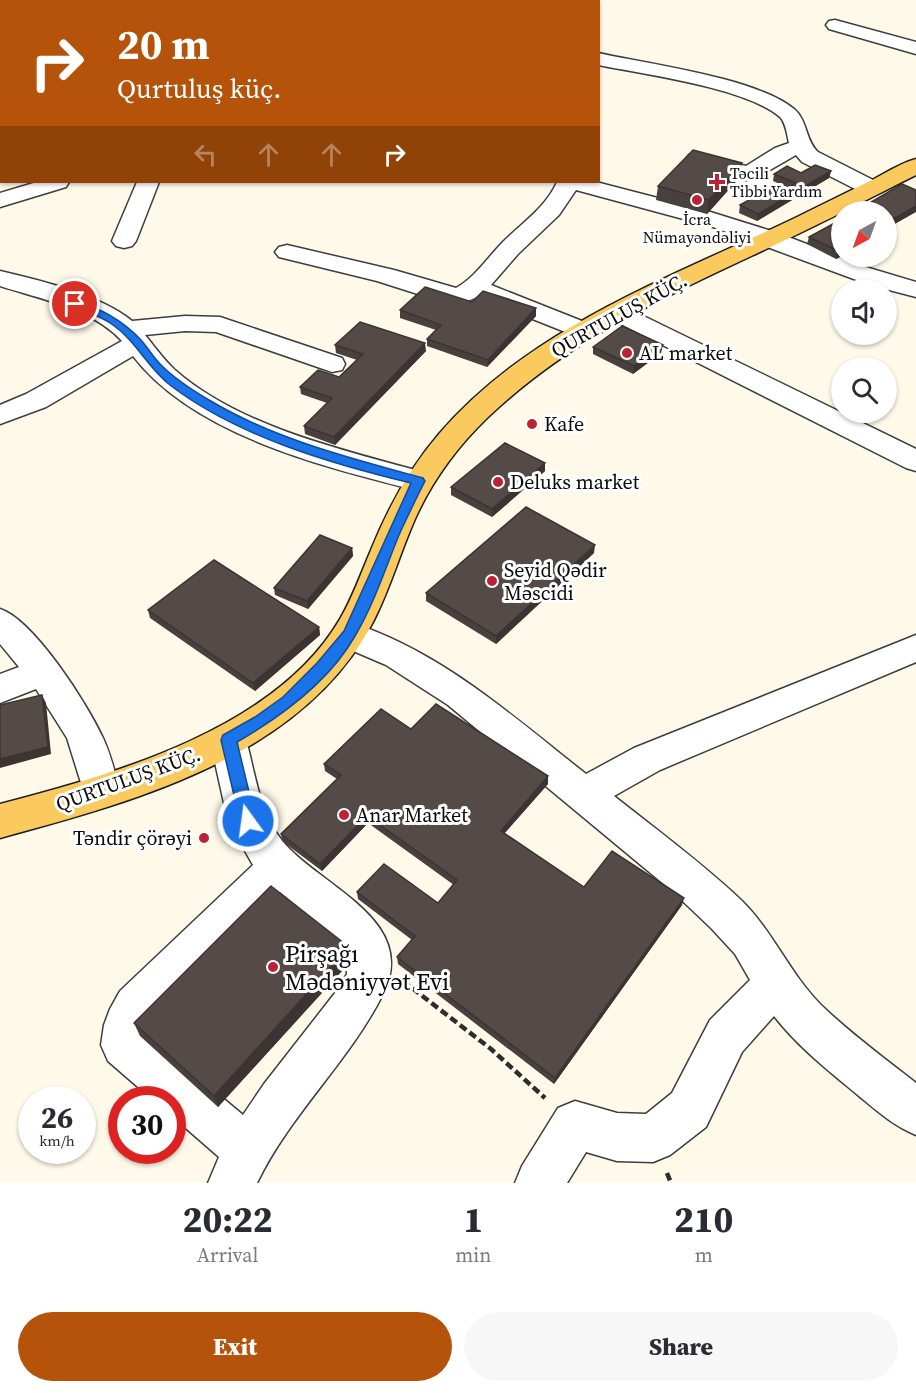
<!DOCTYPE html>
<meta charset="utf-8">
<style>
:root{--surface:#fff;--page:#f7f7f7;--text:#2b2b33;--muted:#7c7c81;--accent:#b45309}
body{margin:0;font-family:"Source Serif 4",serif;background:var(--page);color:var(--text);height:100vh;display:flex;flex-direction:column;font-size:22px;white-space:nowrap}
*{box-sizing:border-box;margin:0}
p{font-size:20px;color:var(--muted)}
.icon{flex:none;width:33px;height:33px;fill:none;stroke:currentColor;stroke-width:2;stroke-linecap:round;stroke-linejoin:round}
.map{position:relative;height:1183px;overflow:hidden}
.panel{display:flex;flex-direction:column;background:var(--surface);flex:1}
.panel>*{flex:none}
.banner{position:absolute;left:0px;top:0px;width:600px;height:183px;box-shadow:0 2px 4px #0004;background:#b45309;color:#fff;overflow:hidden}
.needle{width:39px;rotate:221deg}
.controls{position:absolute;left:831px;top:201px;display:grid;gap:12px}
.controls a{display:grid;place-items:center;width:66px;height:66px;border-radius:50%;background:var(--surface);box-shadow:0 2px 4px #0004;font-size:30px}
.speed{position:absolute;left:18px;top:1086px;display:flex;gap:12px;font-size:30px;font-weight:700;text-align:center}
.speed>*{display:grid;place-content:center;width:78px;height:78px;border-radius:50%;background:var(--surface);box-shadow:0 2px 4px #0004;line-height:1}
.speed small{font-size:15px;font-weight:400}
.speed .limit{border:9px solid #d22;background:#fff;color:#111}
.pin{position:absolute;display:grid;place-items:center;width:51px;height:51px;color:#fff;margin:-26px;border:3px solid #fff;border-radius:50%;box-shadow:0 2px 6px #0007}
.me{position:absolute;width:66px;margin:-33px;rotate:346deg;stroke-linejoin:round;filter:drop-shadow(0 0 4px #0008)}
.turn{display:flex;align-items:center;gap:21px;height:126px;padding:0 18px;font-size:27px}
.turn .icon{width:78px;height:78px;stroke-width:2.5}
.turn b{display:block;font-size:42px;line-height:51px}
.lanes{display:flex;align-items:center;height:57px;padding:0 18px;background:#0003;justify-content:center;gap:30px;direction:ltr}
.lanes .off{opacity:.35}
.eta{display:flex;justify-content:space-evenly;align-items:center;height:102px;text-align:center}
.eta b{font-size:36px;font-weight:800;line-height:42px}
.cta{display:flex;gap:12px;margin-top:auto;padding:12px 18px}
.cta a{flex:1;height:69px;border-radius:36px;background:var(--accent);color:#fff;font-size:24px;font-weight:800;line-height:69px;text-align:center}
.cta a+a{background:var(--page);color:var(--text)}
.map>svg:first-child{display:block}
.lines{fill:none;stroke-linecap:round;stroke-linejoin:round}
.minor-casing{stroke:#3e3e3e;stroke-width:3}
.major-casing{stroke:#1c1c1c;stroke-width:3}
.path{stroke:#2d2d2d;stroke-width:4.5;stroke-dasharray:8 4;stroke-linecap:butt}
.minor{fill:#fff;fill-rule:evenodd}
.major{fill:#faca5f;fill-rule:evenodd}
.wall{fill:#48403e}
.shaded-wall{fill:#3b3432}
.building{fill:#544b48;stroke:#3b3432;stroke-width:1.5}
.route{fill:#1a73e8;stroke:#114b97;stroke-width:1.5}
.poi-dot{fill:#bb2334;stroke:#fff;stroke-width:2}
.labels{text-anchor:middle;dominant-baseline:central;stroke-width:6;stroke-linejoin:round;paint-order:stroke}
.far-poi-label{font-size:16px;fill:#0b0b0b;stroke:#fff;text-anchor:start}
.street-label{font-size:20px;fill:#0b0b0b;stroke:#fff}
.poi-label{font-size:20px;fill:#0b0b0b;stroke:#fff;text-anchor:start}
.near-poi-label{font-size:24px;fill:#0b0b0b;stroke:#fff;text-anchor:start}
</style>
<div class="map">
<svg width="916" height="1183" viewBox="0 0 916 1183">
<rect width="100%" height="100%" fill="#fff9e9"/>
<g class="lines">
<!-- minor casing -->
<g class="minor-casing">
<g id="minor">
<path d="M54 0H72L73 2H55Z"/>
<path d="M202 0H222L201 2Z"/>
<path d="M523 0H542L522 2Z"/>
<path d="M835 20 916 42V54L829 29 826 25 829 21Z"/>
<path d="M598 53C648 64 757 78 794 109 808 121 805 140 818 152L879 183 882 188 879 193 871 195 863 193 802 162 796 155 761 175 746 180 689 165 686 160 689 155 697 154 746 166 775 148 789 143C787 135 786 123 780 117 747 88 644 74 598 65Z"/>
<path d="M37 182H69L66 187 0 207V193Z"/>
<path d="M137 182H159L136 241 132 246 124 248 116 246 112 241Z"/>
<path d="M557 182H596L704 210 778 233 869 268 916 282V297L870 285 713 227 576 190 559 215 518 254 491 285 592 325 596 331 592 337 583 339 477 297 461 304H449L377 281 279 257 275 252 279 247 287 245 394 270 456 288C474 278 486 260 500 245 520 224 545 209 557 182Z"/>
<path d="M0 271C39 280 101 295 132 321L185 316 220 317 342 358 345 364 342 370 332 372 216 332 185 331 145 335C155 347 164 360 175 370 241 428 347 451 430 474L434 481 430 488 419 491C325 467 195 436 133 356L46 407 0 424V405L26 394 122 341C92 308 40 299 0 286Z"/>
<path d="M616 304 625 307 916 449V471L906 468 607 317 603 312 607 307Z"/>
<path d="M0 609C34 620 88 705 103 738 111 755 115 773 120 791L115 802 101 807 87 802 67 738 36 689 0 703V674L19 667 0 644Z"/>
<path d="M349 622C441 651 512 716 586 774L634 748 916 635V662L660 770 614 796C657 830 702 863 741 900 773 931 789 973 821 1005 850 1033 884 1058 916 1083V1135C894 1126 877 1111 859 1096 829 1071 798 1047 774 1016L742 1052 706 1127 670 1155 653 1162 617 1161 586 1152 567 1183H515L522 1166 558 1108 575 1101 617 1113 646 1114 672 1093 710 1020 750 980 735 954 711 928 671 890 448 705 386 665 337 644 332 635 337 626Z"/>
<path d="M228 725 241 729 246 740C255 772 259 811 280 838 315 885 421 918 383 994 349 1062 290 1114 257 1183H208L219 1157 172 1116V1100H153L108 1061 101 1045 104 1025 110 1009 120 991 253 865 228 821 210 740 215 729ZM280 892 331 934 346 950 347 974 335 993 264 1084 243 1115 147 1035 152 1021Z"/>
</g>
</g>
<!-- major casing -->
<g class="major-casing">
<path id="major" d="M916 159V175C870 198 826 221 779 243 673 293 573 336 487 418 457 447 432 481 415 519 400 553 390 589 373 622 302 757 135 801 0 838V804C115 774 276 729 340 619 353 597 361 573 371 550 388 508 409 469 439 434 532 326 670 278 795 218 821 205 848 192 874 179 887 172 901 163 916 159Z"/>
</g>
<!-- path -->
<g class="path">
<path d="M403 981 491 1049 545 1098"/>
<path d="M667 1173 671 1183"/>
</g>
<!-- minor -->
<use href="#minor" class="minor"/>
<!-- major -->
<use href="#major" class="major"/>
</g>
<!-- wall -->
<g class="wall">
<path d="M831 171 829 178 757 221 739 213 740 205 783 191 789 188 773 181 774 174Z"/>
<path d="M740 177 707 214 656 200 658 186Z"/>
<path d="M842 219V256L836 259 807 244 809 237Z"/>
<path d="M472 302 536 316 487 367 427 346V339L436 330 400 318V310Z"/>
<path d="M335 345 426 351 335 445 305 434 304 426 327 403 301 394 300 387 339 377 357 360 336 353Z"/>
<path d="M593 347 661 353 633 374 593 354Z"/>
<path d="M545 471 492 517 451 495V487Z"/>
<path d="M352 548 353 556 308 609 275 595 274 588Z"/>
<path d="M594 553 496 644 426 601V593Z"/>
<path d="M148 610 319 627 320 635 255 691 150 618Z"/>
<path d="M411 729 548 776V784L504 834 584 887 682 905 554 1084 398 964 397 957 412 940 358 899 357 892 438 903 454 885 368 823 322 871 282 841 281 834 337 779 325 771 324 764Z"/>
<path d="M351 961 218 1107 140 1036 134 1023Z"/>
</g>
<!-- shaded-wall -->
<g class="shaded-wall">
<path d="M742 163 740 177 707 214 709 200Z"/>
<path d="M831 171 829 178 757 221 758 214Z"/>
<path d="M916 206V212L886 229V223Z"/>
<path d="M842 249V256L836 259 838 251Z"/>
<path d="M536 308V316L487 367 488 360Z"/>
<path d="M425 343 426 351 335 445 334 437Z"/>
<path d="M663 345 661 353 633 374 634 366Z"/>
<path d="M545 463V471L492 517V509Z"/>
<path d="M595 545 594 553 496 644V636Z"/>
<path d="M352 548 353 556 308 609 307 601Z"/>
<path d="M319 627 320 635 255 691 253 683Z"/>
<path d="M42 695 46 703 51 754 0 768V759Z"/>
<path d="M548 776V784L500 838 501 831Z"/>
<path d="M367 816 368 823 322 871 320 864Z"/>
<path d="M684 898 682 905 554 1084 555 1078Z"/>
<path d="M349 947 351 961 218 1107 214 1096Z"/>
</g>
<!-- building -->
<g class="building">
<path d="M693 150 742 163 709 200 658 186Z"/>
<path d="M815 165 831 171 758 214 740 205 772 187 783 191 796 183 774 174 787 166 801 173Z"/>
<path d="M902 184 916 190V206L886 223V212H854Z"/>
<path d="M842 219V249L838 251 809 237Z"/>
<path d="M425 287 472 302 483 291 536 308 488 360 427 339 441 325 400 310Z"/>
<path d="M360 322 425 343 334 437 304 426 332 398 300 387 318 370 339 377 363 354 335 345Z"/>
<path d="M622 326 663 345 634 366 593 347Z"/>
<path d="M505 443 545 463 492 509 451 487Z"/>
<path d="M526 507 595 545 496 636 426 593Z"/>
<path d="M320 535 352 548 307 601 274 588Z"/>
<path d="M214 560 319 627 253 683 148 610Z"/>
<path d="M42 695 48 747 0 759V705Z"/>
<path d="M436 704 548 776 501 831 584 887 612 851 684 898 555 1078 397 957 415 936 357 892 384 864 438 903 457 880 367 816 320 864 281 834 341 775 324 764 381 709 411 729Z"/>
<path d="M271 886 349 947 214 1096 134 1023Z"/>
</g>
<!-- route -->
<path class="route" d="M75 301C101 308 123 321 141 340 148 348 153 357 161 365 175 379 192 390 209 400 274 439 350 458 423 478L425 481C416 499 407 517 399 535 385 569 374 604 355 636 329 682 282 716 237 742L256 821 254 826 248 828 243 826 240 821 221 740 223 735 255 717 283 697 317 663 344 631 411 483C332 464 236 436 170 385 148 368 136 341 113 325 102 316 85 312 72 306L70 304Z"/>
<!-- markers -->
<g class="poi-dot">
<path d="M714 173h6v6h6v6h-6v6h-6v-6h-6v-6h6z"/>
<circle cx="697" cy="200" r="6"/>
<circle cx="627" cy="353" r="6"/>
<circle cx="532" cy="424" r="6"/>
<circle cx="498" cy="482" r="6"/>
<circle cx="492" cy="581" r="6"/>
<circle cx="344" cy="815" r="6"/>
<circle cx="204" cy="838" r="6"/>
<circle cx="273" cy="967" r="6"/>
</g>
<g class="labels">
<!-- far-poi labels -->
<g class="far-poi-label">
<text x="730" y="173">Təcili<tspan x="730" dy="18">Tibbi Yardım</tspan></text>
<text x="697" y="219" text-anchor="middle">İcra<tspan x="697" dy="18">Nümayəndəliyi</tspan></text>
</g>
<!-- street labels -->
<g class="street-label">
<text transform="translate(619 315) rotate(-29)">QURTULUŞ KÜÇ.</text>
<text transform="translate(128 779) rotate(-20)">QURTULUŞ KÜÇ.</text>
</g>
<!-- poi labels -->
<g class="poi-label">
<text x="639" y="353">AL market</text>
<text x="544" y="424">Kafe</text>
<text x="510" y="482">Deluks market</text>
<text x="504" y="570">Seyid Qədir<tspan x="504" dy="23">Məscidi</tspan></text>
<text x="356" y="815">Anar Market</text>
<text x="192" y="838" text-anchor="end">Təndir çörəyi</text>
</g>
<!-- near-poi labels -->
<g class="near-poi-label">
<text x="285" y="953">Pirşağı<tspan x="285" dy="28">Mədəniyyət Evi</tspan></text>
</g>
</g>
</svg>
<div class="controls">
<a><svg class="needle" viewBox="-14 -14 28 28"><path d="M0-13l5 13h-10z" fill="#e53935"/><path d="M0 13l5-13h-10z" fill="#7c7c81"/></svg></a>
<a><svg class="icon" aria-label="sound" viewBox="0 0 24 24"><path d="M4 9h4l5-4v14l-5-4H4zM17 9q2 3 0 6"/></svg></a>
<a><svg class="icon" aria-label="search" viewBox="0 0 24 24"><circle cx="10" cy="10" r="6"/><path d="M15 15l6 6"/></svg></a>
</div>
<div class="speed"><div>26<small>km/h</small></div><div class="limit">30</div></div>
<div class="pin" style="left:75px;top:304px;background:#d93025"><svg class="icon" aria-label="arrive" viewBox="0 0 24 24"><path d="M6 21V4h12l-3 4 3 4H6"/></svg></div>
<svg class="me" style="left:248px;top:821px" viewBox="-20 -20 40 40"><circle r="17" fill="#1a73e8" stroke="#fff" stroke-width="3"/><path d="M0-11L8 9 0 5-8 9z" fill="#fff"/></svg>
<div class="banner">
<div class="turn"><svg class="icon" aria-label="right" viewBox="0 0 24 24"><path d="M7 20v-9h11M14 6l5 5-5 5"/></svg><div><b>20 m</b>Qurtuluş küç.</div></div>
<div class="lanes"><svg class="icon off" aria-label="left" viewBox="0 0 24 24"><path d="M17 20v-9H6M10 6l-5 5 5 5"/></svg><svg class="icon off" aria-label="ahead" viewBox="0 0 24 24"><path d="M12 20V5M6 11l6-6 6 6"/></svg><svg class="icon off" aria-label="ahead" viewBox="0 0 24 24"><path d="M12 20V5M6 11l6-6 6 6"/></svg><svg class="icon" aria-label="right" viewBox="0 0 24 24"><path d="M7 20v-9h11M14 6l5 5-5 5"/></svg></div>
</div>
</div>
<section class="panel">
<div class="eta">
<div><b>20:22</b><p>Arrival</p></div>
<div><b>1</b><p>min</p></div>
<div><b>210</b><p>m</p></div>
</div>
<div class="cta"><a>Exit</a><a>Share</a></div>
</section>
